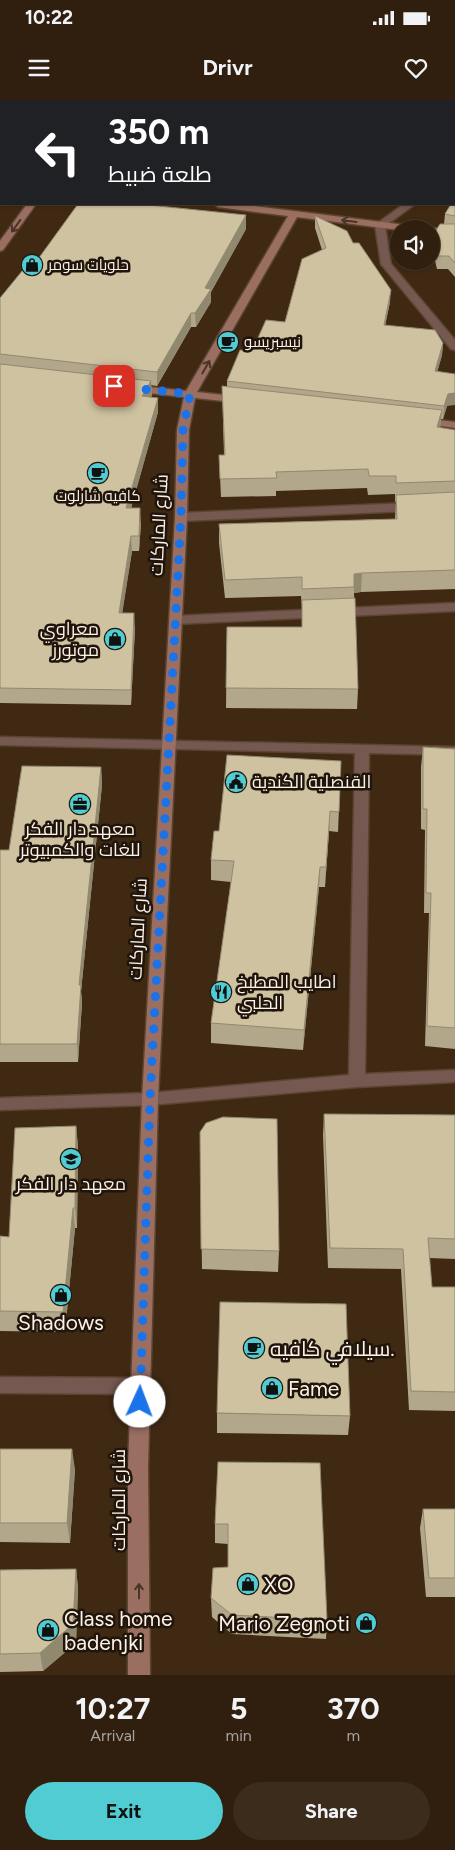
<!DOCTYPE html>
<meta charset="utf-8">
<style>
:root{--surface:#301f0e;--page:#3c2c1c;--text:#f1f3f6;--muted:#a8a29e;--line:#4b3d2e;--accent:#51ccd3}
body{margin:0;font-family:Figtree,Cairo,sans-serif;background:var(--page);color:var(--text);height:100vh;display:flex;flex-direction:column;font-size:19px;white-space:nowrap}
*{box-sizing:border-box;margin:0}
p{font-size:16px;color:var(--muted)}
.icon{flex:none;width:28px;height:28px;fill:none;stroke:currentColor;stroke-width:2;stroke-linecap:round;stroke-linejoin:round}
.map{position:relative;height:1575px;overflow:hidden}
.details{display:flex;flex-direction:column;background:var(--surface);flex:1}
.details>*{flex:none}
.guide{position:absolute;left:0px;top:0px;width:455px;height:105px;box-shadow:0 1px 4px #0004,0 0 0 1px var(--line);background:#202124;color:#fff;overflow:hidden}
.fabs{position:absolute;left:390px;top:120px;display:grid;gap:10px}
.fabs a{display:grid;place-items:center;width:50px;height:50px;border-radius:50%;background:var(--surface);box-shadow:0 1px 4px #0004,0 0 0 1px var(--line);font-size:25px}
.pin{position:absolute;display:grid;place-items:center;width:42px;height:42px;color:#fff;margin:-21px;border-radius:10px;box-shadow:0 2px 8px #0006}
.me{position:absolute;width:55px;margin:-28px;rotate:2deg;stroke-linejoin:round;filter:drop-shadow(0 0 4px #0008)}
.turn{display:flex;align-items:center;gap:18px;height:105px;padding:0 25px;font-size:22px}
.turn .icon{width:65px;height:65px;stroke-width:2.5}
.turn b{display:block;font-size:35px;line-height:42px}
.eta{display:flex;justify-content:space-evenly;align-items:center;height:85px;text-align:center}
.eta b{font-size:30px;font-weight:700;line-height:35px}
.cta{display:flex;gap:10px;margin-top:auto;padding:10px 25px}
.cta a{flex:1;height:58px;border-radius:30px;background:var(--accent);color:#111;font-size:20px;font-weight:700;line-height:58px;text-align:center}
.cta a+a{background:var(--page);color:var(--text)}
.status{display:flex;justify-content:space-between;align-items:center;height:35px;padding:0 25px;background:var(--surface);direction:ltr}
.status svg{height:14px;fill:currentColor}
header{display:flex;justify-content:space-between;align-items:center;height:65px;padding:0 25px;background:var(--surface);font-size:22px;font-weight:700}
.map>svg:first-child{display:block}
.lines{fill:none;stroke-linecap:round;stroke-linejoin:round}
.street-casing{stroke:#5b4531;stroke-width:3}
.secondary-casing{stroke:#5b4531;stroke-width:3}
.primary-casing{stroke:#5b4531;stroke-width:3}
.street{fill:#755850;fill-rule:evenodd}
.secondary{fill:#9b6e62;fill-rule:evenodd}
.primary{fill:#b97e70;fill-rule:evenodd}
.wall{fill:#b2a78a}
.shaded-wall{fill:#918870}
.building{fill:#cfc2a0;stroke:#918870}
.oneway{stroke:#4a3429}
.route{stroke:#1a73e8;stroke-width:9;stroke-dasharray:0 16.2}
.labels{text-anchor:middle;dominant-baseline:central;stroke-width:5;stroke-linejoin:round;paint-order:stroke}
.far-poi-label{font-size:15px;fill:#fef1e7;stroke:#1f150b;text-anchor:start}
.street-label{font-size:18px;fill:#fef1e7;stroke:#1f150b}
.poi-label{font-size:18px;fill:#fef1e7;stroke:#1f150b;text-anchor:start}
.near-poi-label{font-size:21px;fill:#fef1e7;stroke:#1f150b;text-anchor:start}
</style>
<div class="status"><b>10:22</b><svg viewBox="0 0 49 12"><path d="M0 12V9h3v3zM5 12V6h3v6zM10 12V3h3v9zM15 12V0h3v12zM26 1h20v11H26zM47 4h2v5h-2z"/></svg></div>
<header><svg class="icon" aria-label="menu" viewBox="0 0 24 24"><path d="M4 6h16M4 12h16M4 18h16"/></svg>Drivr<svg class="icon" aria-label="heart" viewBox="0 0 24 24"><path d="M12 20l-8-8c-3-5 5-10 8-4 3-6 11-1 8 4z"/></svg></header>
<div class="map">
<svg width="455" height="1575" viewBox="0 0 455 1575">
<rect width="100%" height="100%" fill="#402913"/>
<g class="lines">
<!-- street casing -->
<g class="street-casing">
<g id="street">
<rect x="454" y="74" width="1" height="6"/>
<path d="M404 104H415L385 126 391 164 455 240V250L451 249 381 164 375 125Z"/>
<path d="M455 401V409L181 421 175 417 181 413Z"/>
<path d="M455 503V511L175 524 169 520 175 516Z"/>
<path d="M0 637 455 647V655L369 653 365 974 455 970V982L357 987 150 1005 0 1010V998L150 993 349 975 355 653 0 645Z"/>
<path d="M0 1277 141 1278 148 1280 151 1286 148 1292 141 1294 0 1293Z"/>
</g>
</g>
<!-- secondary casing -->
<g class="secondary-casing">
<g id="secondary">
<path d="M27 104H36L3 150 0 151V141Z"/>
<path d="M214 104H238L414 126 419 129 399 130 297 117 197 292 242 297 247 300 242 303 195 298 189 330 187 417 158 999 148 1367 150 1575H128V1367L142 999 175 417 177 330 184 297 131 291 126 288 131 285 186 291 288 116 218 107Z"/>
<path d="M431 128 455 130V136L431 134V129H429Z"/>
<path d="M422 318 455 322V328L418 323 416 321 418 319Z"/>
</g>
</g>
<!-- primary casing -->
<g class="primary-casing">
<g id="primary">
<rect x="0" y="61" width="1" height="6"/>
<rect x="0" y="76" width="1" height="6"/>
</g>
</g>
<!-- street -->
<use href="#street" class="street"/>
<!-- secondary -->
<use href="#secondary" class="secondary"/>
<!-- primary -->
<use href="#primary" class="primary"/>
</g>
<!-- wall -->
<g class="wall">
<path d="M455 97V177L448 169H437L432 148 433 135 444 124 445 114Z"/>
<path d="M246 115V129L211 192V202L196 227H191L157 286 151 285 152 295 151 297 158 312 131 408 141 423 139 451H132L122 513 135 528 131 605 0 603V198L33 166Z"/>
<path d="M315 116 353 143 390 202 385 225 443 243 442 255 437 272 447 306 443 319H441L440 328 455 330V489L361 492 354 493 358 589 357 609 226 608 227 527H302V508L301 496 225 498 219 443V424L395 419 396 402H395V394L368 395 367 388 276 391V396L221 397 219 355H224L222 286 227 287V281L252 251 285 222 322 150 315 128Z"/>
<path d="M423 647 455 649V949L425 946 429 813H424L425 730 421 729V667Z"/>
<path d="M341 661 338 732 329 731 325 787H319L303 950 211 943V923L231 782 211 780V760L219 731Z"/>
<path d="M101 667 102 685 81 891 82 903 78 962H0V750H9Z"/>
<path d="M324 1014 455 1015V1159L429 1158 432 1187H455V1311L409 1310 401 1169 328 1168 323 1035Z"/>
<path d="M76 1026 78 1047 77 1128H75L65 1232 0 1231V1136L9 1137Z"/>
<path d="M200 1032 279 1151 278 1172 202 1169Z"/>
<path d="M217 1313 350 1316 348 1335 217 1333Z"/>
<path d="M0 1349 75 1369 70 1443 0 1442Z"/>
<path d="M218 1362 327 1520 326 1539 232 1534 212 1517 211 1498 228 1467V1444L215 1443V1424Z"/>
<path d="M423 1409H455V1497H426L420 1428Z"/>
<path d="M76 1469 78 1488 76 1543 43 1571 0 1572V1470Z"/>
</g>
<!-- shaded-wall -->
<g class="shaded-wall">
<path d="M1 0H11L9 1H1V9L0 10V1Z"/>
<path d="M454 43H455V52L454 53Z"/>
<path d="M246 115V129L211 192V202L196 227 195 213 205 188Z"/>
<path d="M391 190 390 202 383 237 384 225Z"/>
<path d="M191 213V227L157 286V272Z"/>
<path d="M443 243 442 255 434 284 435 271Z"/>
<path d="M151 281 152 295 143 310 142 296Z"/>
<path d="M455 293V305L447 306 443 319 444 306 448 294Z"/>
<path d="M158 298V312L127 423 126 408Z"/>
<path d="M442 310 440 328 437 327Z"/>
<path d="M140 408 141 423 139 451V436Z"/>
<path d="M131 436 132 451 120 528 119 513Z"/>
<path d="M362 473 361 492 354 493V474Z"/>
<path d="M134 513 135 528 131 605V590Z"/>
<path d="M101 667 102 685 81 891 82 903 78 962 77 944 79 885Z"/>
<path d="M330 711 329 731 325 787 326 767Z"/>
<path d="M320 767 319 787 303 950 304 930Z"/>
<path d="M76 1026 78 1047 77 1128 75 1108Z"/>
<path d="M73 1108 75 1128 65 1232 63 1212Z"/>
<path d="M72 1349 75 1369 70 1443 67 1423Z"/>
<path d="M76 1469 78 1488 76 1543 43 1571 40 1553Z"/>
</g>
<!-- building -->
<g class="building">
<path d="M428 0H455V43H454V1H423Z"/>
<path d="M455 97V116L445 114 451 104H454V99Z"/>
<path d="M78 104H139L246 115 205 188 211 189 195 213H191L157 272 0 254V198L27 165 33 166Z"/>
<path d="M315 116 347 131 353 143H359L391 190 384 225 435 230 443 243 435 271 455 274V293L448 294 444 306 227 281 240 250 252 251 266 220 285 222 302 159 326 148Z"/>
<path d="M440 124H455V163L449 156H438L433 135Z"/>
<path d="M0 264 151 281 142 296 158 298 126 408H140L139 436H131L119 513H134L131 590 0 588Z"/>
<path d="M222 286 442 310 437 327 455 330V381L396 383V376H369L368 369 276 372 277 378 220 379 219 355H225Z"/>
<path d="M455 392V470L362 473 354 474V487L302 489V477L225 480 219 424 397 419 396 395Z"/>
<path d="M355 498 358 589 226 588 227 527H302V500Z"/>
<path d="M423 647 455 649V928L427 926 431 793H426L427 709H423Z"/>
<path d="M227 655 341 661 339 712 330 711 326 767H320L304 930 211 923 234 761 211 760 214 731H219Z"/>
<path d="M22 666 101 667 79 885H81L77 944H0V750H9Z"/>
<path d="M324 1014 455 1015V1139L428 1138 432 1187H455V1292L411 1291 403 1149 330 1148Z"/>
<path d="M223 1017 277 1019 279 1151 201 1149 200 1032 206 1023Z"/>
<path d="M76 1026 75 1108H73L63 1212 0 1211V1136L9 1137 15 1028Z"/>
<path d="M220 1202 346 1204 350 1316 217 1313Z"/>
<path d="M0 1349H72L67 1423H0Z"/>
<path d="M218 1362 320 1363 327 1520 232 1515 211 1498 213 1468 228 1467V1424H215Z"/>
<path d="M423 1409H455V1478H429Z"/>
<path d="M76 1469 73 1524 40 1553 0 1554V1470Z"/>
</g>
<!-- one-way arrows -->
<defs><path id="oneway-shaft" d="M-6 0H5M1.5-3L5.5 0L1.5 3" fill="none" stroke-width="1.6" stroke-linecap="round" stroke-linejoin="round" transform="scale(1.25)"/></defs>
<g class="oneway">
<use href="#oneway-shaft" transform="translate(349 121) rotate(-173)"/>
<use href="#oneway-shaft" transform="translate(16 126) rotate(126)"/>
<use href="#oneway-shaft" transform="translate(206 267) rotate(-60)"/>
<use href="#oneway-shaft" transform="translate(139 1491) rotate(-90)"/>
</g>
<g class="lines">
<!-- route -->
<path class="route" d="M114 286 190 294 183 330 181 416 150 998 140 1302"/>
</g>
<!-- icons -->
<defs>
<g id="shop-disc" transform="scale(1.125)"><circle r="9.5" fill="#51ccd3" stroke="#1f150b"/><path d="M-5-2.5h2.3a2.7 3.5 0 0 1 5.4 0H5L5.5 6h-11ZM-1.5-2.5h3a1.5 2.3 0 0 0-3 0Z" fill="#111"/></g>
<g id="cafe-disc" transform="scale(1.125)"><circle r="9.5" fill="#51ccd3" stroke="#1f150b"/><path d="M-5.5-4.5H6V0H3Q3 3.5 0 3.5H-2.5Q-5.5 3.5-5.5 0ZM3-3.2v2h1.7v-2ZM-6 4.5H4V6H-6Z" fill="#111"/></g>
<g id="civic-disc" transform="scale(1.125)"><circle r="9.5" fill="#51ccd3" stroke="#1f150b"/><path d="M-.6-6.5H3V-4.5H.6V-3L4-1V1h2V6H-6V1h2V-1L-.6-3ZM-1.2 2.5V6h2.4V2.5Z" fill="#111"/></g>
<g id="office-disc" transform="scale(1.125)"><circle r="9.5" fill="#51ccd3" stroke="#1f150b"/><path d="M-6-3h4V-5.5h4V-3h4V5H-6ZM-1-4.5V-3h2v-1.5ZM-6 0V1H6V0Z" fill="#111"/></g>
<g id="restaurant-disc" transform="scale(1.125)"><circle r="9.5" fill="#51ccd3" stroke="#1f150b"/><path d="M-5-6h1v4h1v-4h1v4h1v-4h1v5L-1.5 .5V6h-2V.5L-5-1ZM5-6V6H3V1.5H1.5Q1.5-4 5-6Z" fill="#111"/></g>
<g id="school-disc" transform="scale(1.125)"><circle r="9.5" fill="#51ccd3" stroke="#1f150b"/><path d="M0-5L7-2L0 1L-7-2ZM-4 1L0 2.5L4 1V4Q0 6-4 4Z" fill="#111"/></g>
</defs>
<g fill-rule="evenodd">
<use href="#shop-disc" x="32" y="165"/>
<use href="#cafe-disc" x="228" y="242"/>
<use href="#cafe-disc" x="98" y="373"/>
<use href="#shop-disc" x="115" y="539"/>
<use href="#civic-disc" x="236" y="682"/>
<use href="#office-disc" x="80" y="704"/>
<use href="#restaurant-disc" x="221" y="892"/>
<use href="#school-disc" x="71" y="1059"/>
<use href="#shop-disc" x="61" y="1195"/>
<use href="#cafe-disc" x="254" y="1248"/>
<use href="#shop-disc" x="272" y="1288"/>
<use href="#shop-disc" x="248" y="1484"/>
<use href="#shop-disc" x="366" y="1523"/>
<use href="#shop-disc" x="48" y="1530"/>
</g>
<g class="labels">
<!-- far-poi labels -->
<g class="far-poi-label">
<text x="48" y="165">حلويات سومر</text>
<text x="244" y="242">نيسبريسو</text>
<text x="98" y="396" text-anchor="middle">كافيه شارلوت</text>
</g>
<!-- street labels -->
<g class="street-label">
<text transform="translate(159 425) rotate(-87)">شارع الماركات</text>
<text transform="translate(138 829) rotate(-87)">شارع الماركات</text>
<text transform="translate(119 1400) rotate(-90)">شارع الماركات</text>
</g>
<!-- poi labels -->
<g class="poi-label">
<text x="99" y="529" text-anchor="end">معراوي<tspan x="99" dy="21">موتورز</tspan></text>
<text x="252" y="682">القنصلية الكندية</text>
<text x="80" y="729" text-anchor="middle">معهد دار الفكر<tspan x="80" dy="21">للغات والكمبيوتر</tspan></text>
<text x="237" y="882">اطايب المطبخ<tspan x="237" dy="21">الحلبي</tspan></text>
<text x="71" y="1084" text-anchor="middle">معهد دار الفكر</text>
</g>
<!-- near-poi labels -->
<g class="near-poi-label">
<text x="61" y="1222" text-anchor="middle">Shadows</text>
<text x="270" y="1248">سيلافي كافيه.</text>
<text x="288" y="1288">Fame</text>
<text x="264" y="1484">XO</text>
<text x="64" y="1518">Class home<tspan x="64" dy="24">badenjki</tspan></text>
<text x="350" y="1523" text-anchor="end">Mario Zegnoti</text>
</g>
</g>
</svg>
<div class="fabs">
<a><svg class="icon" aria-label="sound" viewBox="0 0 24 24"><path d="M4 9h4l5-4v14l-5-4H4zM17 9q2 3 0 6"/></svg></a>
</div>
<div class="pin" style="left:114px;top:286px;background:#d93025"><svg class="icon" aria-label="arrive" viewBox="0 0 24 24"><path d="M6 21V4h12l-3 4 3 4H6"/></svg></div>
<svg class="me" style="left:140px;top:1302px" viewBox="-20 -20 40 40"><circle r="19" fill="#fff"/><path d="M0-13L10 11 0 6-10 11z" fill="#1a73e8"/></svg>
<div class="guide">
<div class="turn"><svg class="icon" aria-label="left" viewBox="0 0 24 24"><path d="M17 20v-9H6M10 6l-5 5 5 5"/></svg><div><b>350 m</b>طلعة ضبيط</div></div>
</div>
</div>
<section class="details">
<div class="eta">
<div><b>10:27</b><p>Arrival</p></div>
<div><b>5</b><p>min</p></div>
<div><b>370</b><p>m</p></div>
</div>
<div class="cta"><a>Exit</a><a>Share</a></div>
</section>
